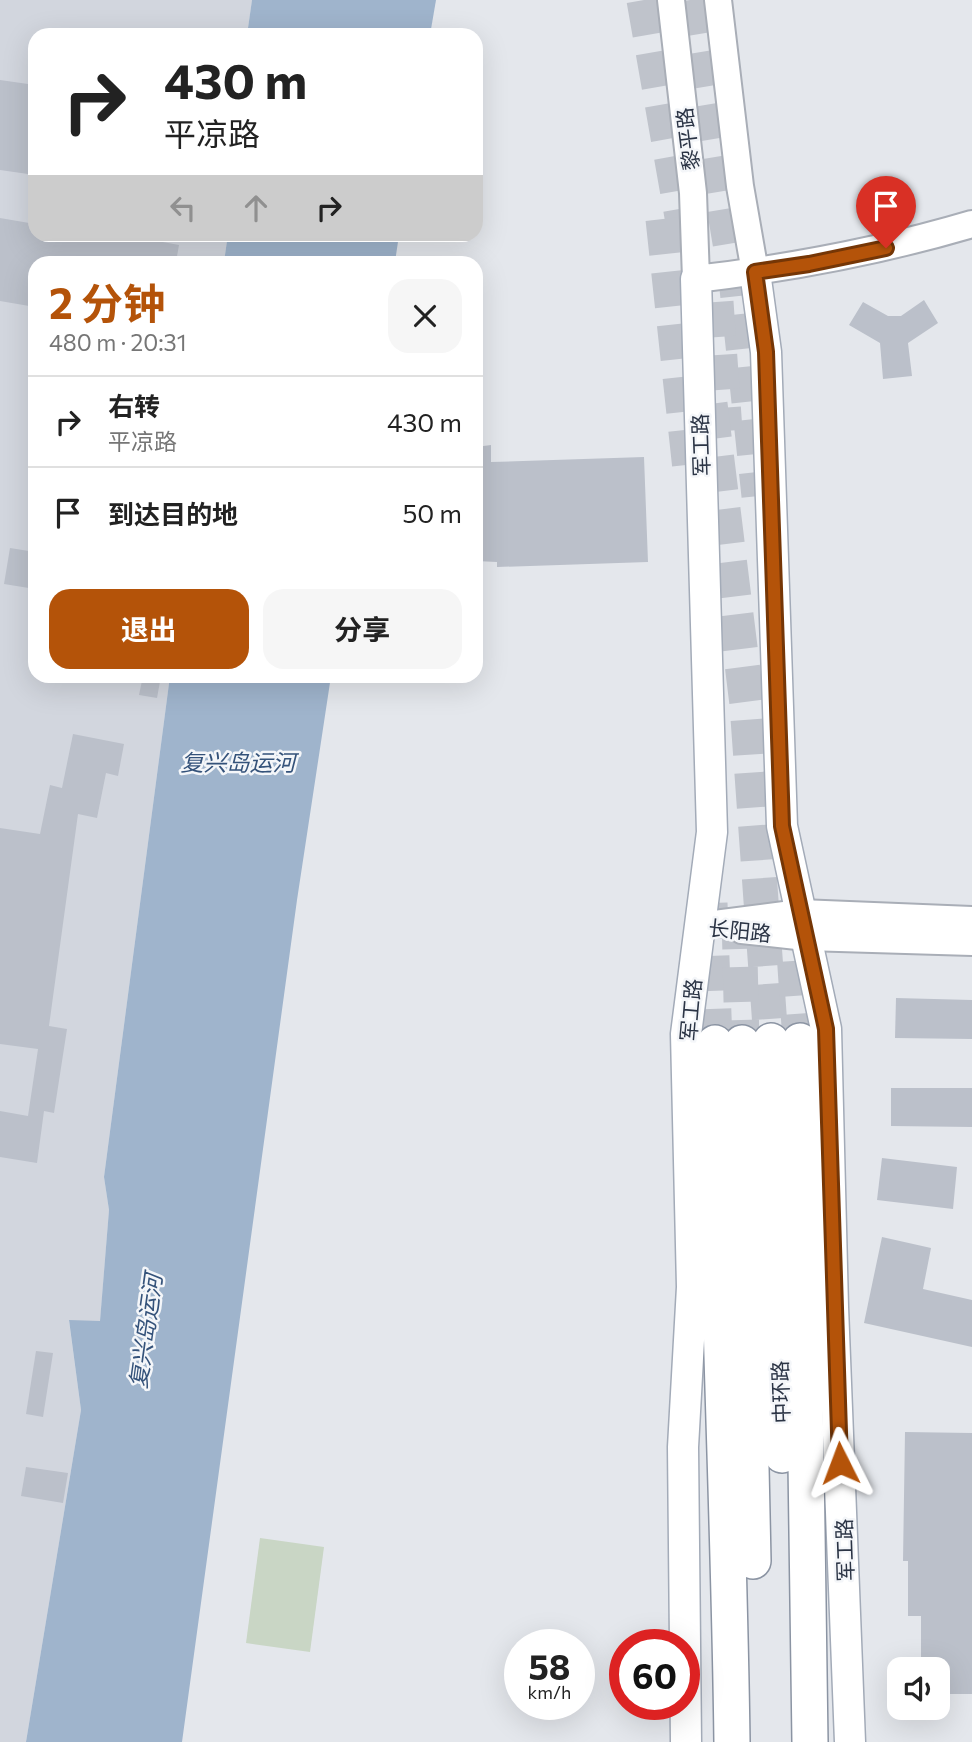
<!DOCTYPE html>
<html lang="zh">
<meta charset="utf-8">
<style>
:root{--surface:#fff;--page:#f6f6f6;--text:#222;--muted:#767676;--line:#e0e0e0;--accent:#b45309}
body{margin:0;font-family:Commissioner,"Noto Sans SC",sans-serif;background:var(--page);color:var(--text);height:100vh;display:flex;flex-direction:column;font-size:26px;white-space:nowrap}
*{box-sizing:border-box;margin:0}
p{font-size:23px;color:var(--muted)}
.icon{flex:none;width:38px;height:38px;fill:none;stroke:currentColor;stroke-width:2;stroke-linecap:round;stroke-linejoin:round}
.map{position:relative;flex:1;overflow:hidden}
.sheet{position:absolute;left:28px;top:256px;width:455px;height:427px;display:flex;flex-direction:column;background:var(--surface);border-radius:21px;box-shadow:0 7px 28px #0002}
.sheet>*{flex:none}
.banner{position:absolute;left:28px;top:28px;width:455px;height:214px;border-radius:21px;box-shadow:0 7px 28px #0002;background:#fff;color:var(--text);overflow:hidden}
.controls{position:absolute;left:887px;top:1657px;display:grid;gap:14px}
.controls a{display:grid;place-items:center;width:63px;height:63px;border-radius:14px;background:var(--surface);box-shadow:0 7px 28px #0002;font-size:35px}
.speed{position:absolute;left:504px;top:1629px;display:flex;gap:14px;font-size:35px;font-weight:700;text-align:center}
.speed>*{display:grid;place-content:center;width:91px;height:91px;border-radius:50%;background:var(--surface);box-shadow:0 7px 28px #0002;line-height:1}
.speed small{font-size:18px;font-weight:400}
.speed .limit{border:10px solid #d22;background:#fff;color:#111}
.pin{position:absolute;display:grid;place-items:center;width:60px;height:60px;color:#fff;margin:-72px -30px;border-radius:50% 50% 50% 0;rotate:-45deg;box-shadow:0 0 7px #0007}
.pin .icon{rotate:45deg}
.me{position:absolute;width:77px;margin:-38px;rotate:357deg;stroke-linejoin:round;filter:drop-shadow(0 0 5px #0008)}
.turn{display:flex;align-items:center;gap:24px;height:147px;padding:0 21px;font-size:32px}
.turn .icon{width:91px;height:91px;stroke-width:2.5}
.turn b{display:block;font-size:49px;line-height:60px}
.lanes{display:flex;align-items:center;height:66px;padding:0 21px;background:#0003;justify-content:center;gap:35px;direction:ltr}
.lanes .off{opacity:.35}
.round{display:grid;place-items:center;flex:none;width:74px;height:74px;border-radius:21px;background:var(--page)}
.overview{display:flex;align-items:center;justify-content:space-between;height:119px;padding:0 21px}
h1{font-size:42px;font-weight:700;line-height:52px;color:var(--accent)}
.primary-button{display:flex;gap:14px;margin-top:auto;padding:14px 21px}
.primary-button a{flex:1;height:80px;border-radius:21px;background:var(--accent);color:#fff;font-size:28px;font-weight:700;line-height:80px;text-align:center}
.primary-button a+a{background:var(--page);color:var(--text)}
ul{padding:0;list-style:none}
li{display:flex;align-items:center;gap:21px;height:91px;padding:0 21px;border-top:2px solid var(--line)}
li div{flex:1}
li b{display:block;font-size:26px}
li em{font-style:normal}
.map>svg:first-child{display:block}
.built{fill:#d2d6de}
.green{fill:#c9d6c5}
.water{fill:#9fb4cc}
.building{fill:#bbc0ca}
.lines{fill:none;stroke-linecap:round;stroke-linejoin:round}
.highway-tunnel{stroke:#bfc3cb;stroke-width:35;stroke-dasharray:35 18;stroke-linecap:butt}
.secondary-casing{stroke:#a9aeb7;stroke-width:30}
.primary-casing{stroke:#a3abb8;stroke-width:33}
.highway-casing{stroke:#8b94a3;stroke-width:38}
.secondary{stroke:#fff;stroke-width:26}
.primary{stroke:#fff;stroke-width:30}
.highway{stroke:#fff;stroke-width:35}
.route-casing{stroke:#753606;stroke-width:18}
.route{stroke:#b45309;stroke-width:12}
.labels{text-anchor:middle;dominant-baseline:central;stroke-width:5;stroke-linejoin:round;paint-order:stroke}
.street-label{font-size:21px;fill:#2b3445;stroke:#f4f6f9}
.water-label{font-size:23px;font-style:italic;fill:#34527a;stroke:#f4f6f9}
</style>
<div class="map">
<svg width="972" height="1742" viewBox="0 0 972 1742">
<rect width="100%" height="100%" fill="#e4e7ec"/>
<!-- built -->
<path class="built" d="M0 0H252L247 35H35V234H222L227 241 224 262H35V676H170L104 1177 109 1210 100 1322 69 1321 81 1410 26 1742H0Z"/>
<!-- green -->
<path class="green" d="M260 1538 324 1547 310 1652 246 1643Z"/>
<!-- water -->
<g class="water">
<path d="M252 0H436L430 35H247Z"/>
<path d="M222 235H399L395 262H224L227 241Z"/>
<path d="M170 676H331L297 900 182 1742H26L81 1410 69 1320 100 1321 109 1210 104 1177Z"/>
</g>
<!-- building -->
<g class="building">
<path d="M0 80 35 85V175L0 170Z"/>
<path d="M0 218 35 224V234H120L179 245 176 262H35V307L0 301Z"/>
<path d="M924 300 938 323 908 343 912 376 883 379 880 343 849 325 863 302 888 316H901Z"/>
<path d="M491 445V462L644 457 648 562 497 567V562L476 561V447Z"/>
<path d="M10 548 35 552V589L4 584Z"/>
<path d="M143 676H161L157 698 139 695Z"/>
<path d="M73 734 124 744 118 776 106 773 97 818 78 814 49 1026 67 1029 54 1113 44 1111 37 1163 0 1157V1111L28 1116 38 1049 0 1044V828L40 834 50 785 62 788Z"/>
<path d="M896 998 972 1000V1039L895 1038Z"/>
<path d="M891 1088H972V1127L891 1126Z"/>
<path d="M882 1158 957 1167 953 1209 877 1200Z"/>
<path d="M882 1237 931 1248 923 1289 972 1300V1347L864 1323Z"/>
<path d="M36 1351 53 1353 43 1417 26 1414Z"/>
<path d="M905 1432 972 1433V1694H938V1670H921V1616H908V1561H903Z"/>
<path d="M26 1467 68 1473 63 1503 21 1496Z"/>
</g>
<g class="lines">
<!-- highway-tunnel -->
<g class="highway-tunnel">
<path d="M644 0 688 251"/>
<path d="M690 0 736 279 759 496"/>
<path d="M663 219 690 469"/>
<path d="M716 302 725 431"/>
<path d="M710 404 747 704 771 1041"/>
<path d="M710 903 715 1043"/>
<path d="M791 908 800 1041"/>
<path d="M739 914 742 1043"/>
</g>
<!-- secondary casing -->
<g class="secondary-casing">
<g id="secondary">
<path d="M671 0 693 193 696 279C790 268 881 251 972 224"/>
<path d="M718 0 740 186 755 272"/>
<path d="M699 926 800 913 972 920"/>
<path d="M742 930 806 937 972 942"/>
</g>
</g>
<!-- primary casing -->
<g class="primary-casing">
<g id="primary">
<path d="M755 272 766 352 782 826 826 1029 833 1307 850 1742"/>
<path d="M686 1742 683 1447 692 1287 686 1034 712 832 696 279"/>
</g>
</g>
<!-- highway casing -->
<g class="highway-casing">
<g id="highway">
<path d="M771 1041 782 1455"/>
<path d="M800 1041 810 1742"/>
<path d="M715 1043C717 1276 729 1509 732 1742"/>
<path d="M742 1043 753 1561"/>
</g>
</g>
<!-- secondary -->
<use href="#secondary" class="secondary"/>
<!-- primary -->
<use href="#primary" class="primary"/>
<!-- highway -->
<use href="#highway" class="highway"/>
</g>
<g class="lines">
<!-- route casing -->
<g class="route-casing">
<path id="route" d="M840 1463 826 1029 782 826 766 352 755 272 809 264 886 248"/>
</g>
<!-- route -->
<use href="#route" class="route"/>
</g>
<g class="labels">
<!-- street labels -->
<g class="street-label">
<text transform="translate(687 139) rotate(-97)">黎平路</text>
<text transform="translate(700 445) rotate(-92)">军工路</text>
<text transform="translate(740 930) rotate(6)">长阳路</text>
<text transform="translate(690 1010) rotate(-85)">军工路</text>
<text transform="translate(780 1392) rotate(-92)">中环路</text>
<text transform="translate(844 1550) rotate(-92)">军工路</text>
</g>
<!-- water labels -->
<g class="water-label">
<text x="238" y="762">复兴岛运河</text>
<text transform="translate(145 1331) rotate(-82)">复兴岛运河</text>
</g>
</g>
</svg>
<div class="controls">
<a><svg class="icon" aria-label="sound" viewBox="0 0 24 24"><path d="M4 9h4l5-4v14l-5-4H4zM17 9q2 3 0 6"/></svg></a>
</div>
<div class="speed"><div>58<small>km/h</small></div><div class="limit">60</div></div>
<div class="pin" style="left:886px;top:248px;background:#d93025"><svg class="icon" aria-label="arrive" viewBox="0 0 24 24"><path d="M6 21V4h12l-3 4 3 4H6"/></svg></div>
<svg class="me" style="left:840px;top:1463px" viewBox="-20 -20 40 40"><path d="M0-17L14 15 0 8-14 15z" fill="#b45309" stroke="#fff" stroke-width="4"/></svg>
<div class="banner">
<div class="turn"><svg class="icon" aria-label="right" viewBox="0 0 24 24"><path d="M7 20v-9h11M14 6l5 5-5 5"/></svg><div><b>430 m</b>平凉路</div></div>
<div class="lanes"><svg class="icon off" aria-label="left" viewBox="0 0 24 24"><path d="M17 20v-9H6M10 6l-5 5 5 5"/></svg><svg class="icon off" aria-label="ahead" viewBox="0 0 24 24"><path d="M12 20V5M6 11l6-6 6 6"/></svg><svg class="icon" aria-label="right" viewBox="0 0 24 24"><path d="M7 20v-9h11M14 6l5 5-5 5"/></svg></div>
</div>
<section class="sheet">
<div class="overview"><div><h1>2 分钟</h1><p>480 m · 20:31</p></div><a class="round"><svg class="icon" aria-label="close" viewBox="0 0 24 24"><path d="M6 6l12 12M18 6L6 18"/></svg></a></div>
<ul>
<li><svg class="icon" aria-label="right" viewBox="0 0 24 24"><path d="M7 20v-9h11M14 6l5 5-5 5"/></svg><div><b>右转</b><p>平凉路</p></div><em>430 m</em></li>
<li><svg class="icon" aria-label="arrive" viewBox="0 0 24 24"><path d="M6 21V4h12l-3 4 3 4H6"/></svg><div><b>到达目的地</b></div><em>50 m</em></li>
</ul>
<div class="primary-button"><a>退出</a><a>分享</a></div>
</section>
</div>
